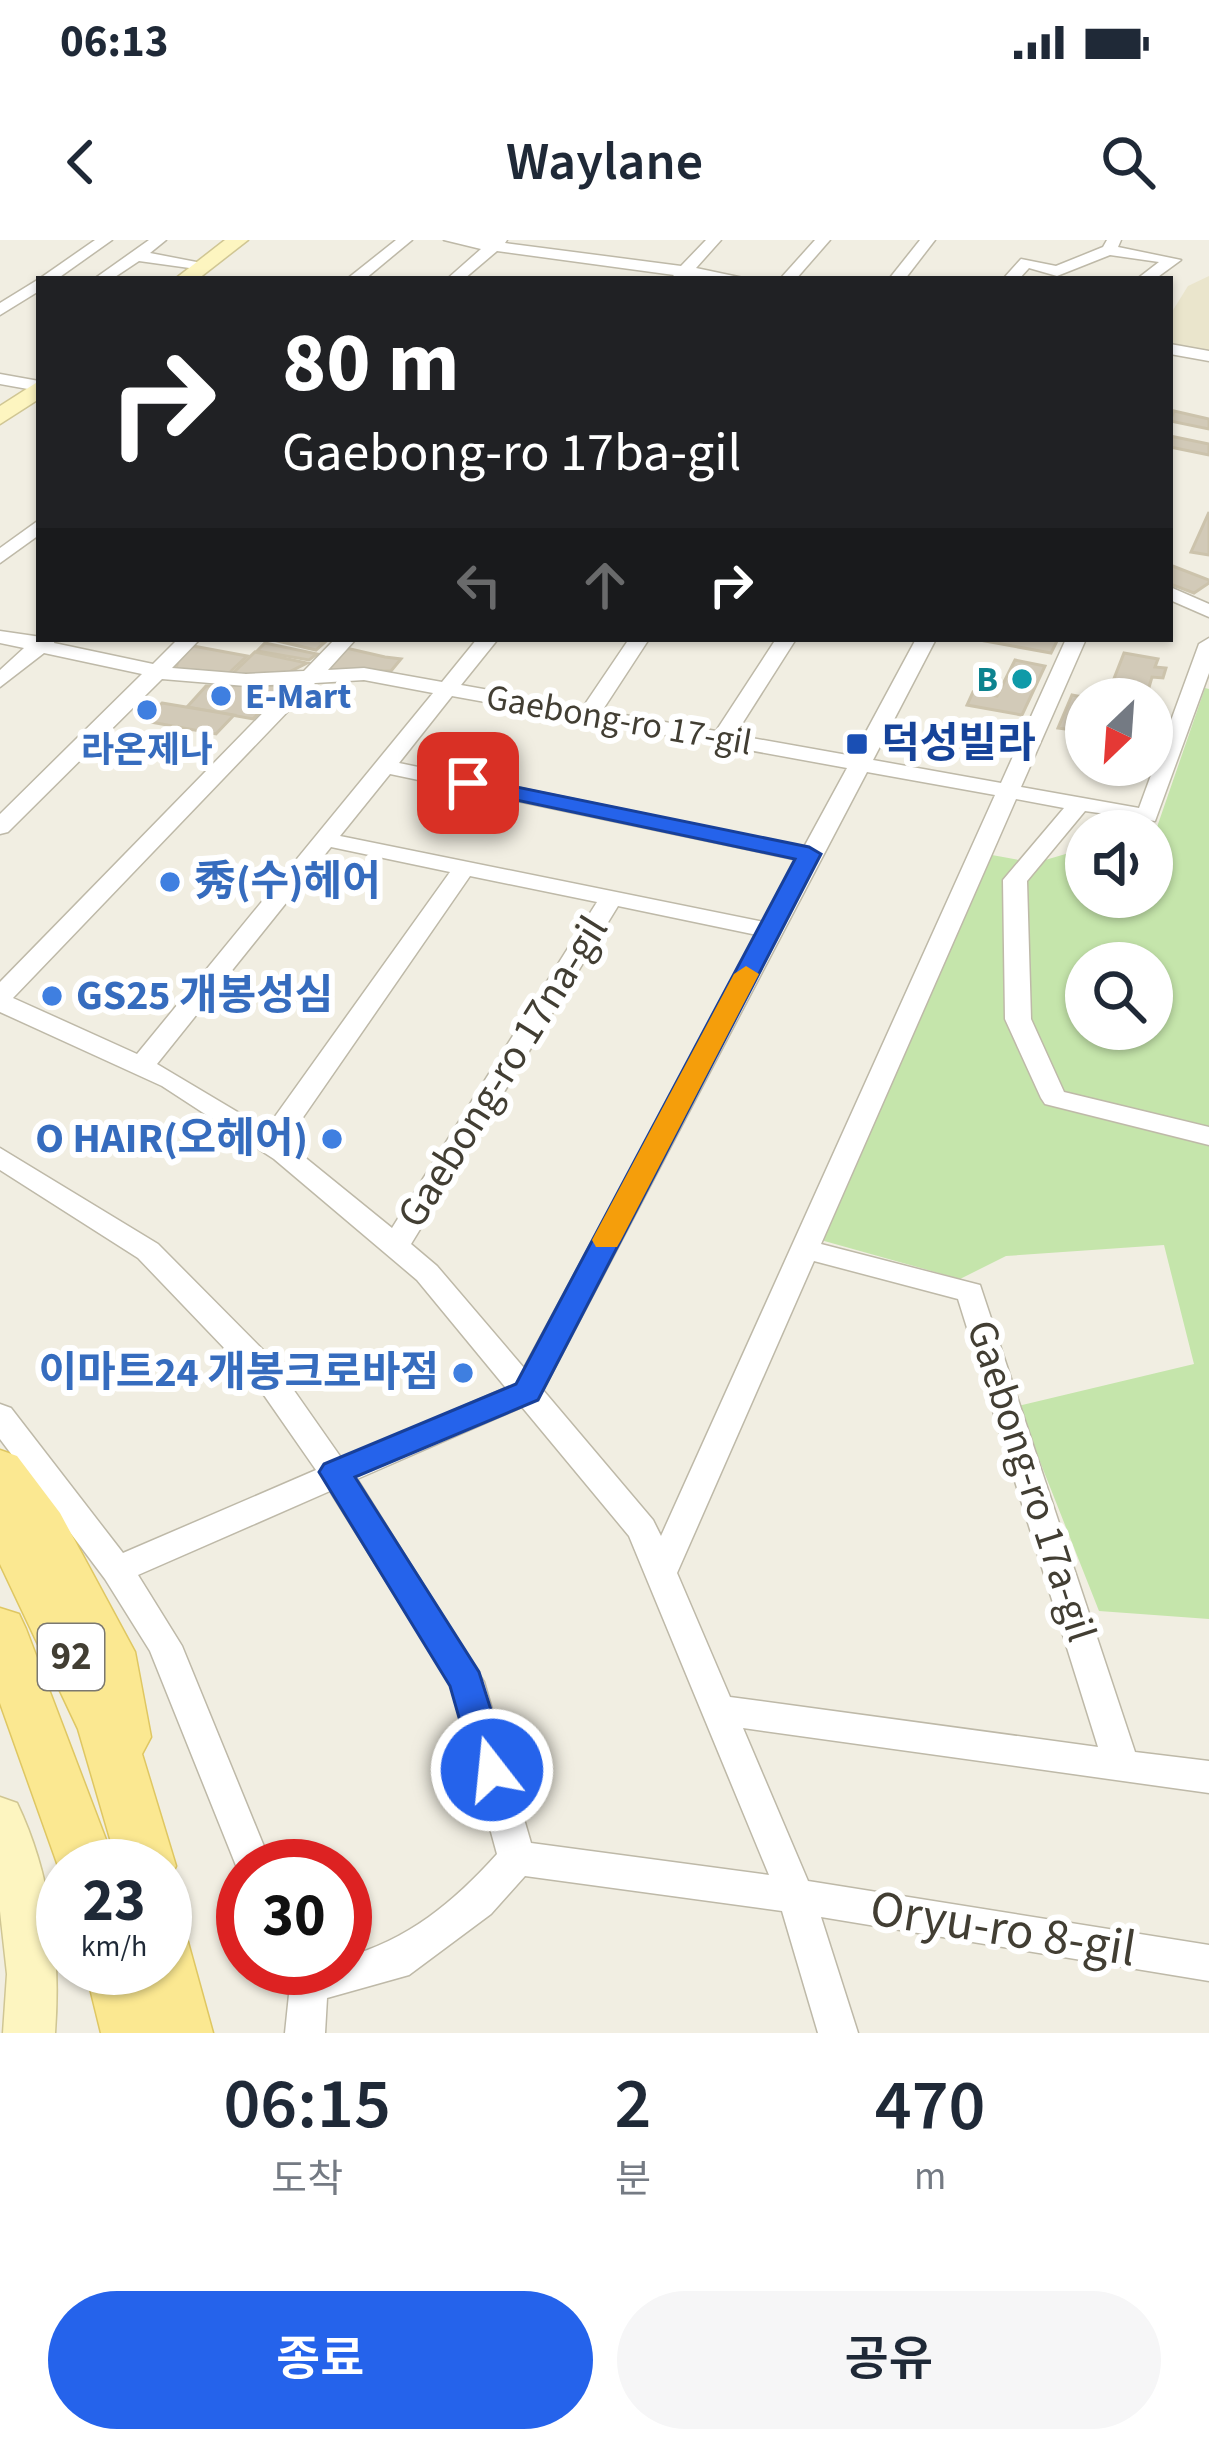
<!DOCTYPE html>
<html lang="ko">
<meta charset="utf-8">
<style>
:root{--surface:#fff;--page:#f6f6f7;--text:#1f2937;--muted:#747a83;--accent:#2563eb}
body{margin:0;font-family:"Source Sans 3","Noto Sans KR",sans-serif;background:var(--page);color:var(--text);height:100vh;display:flex;flex-direction:column;font-size:45px;white-space:nowrap}
*{box-sizing:border-box;margin:0}
p{font-size:39px;color:var(--muted)}
.icon{flex:none;width:66px;height:66px;fill:none;stroke:currentColor;stroke-width:2;stroke-linecap:round;stroke-linejoin:round}
.map{position:relative;height:1793px;overflow:hidden}
.details{display:flex;flex-direction:column;background:var(--surface);flex:1}
.details>*{flex:none}
.banner{position:absolute;left:36px;top:36px;width:1137px;height:366px;border-radius:0px;box-shadow:0 3px 9px #0004;background:#202124;color:#fff;overflow:hidden}
.needle{width:78px;rotate:205deg}
.controls{position:absolute;left:1065px;top:438px;display:grid;gap:24px}
.controls a{display:grid;place-items:center;width:108px;height:108px;border-radius:50%;background:var(--surface);box-shadow:0 3px 9px #0004;font-size:60px}
.speed{position:absolute;left:36px;top:1599px;display:flex;gap:24px;font-size:60px;font-weight:700;text-align:center}
.speed>*{display:grid;place-content:center;width:156px;height:156px;border-radius:50%;background:var(--surface);box-shadow:0 3px 9px #0004;line-height:1}
.speed small{font-size:30px;font-weight:400}
.speed .limit{border:18px solid #d22;background:#fff;color:#111}
.pin{position:absolute;display:grid;place-items:center;width:102px;height:102px;color:#fff;margin:-51px;border-radius:24px;box-shadow:0 6px 18px #0006}
.me{position:absolute;width:132px;margin:-66px;rotate:344deg;stroke-linejoin:round;filter:drop-shadow(0 0 9px #0008)}
.turn{display:flex;align-items:center;gap:42px;height:252px;padding:0 48px;font-size:54px}
.turn .icon{width:156px;height:156px;stroke-width:2.5}
.turn b{display:block;font-size:84px;line-height:102px}
.lanes{display:flex;align-items:center;height:114px;padding:0 48px;background:#0003;justify-content:center;gap:60px;direction:ltr}
.lanes .off{opacity:.35}
.eta{display:flex;justify-content:space-evenly;align-items:center;height:204px;text-align:center}
.eta b{font-size:72px;font-weight:600;line-height:84px}
.primary-button{display:flex;gap:24px;margin-top:auto;padding:24px 48px}
.primary-button a{flex:1;height:138px;border-radius:72px;background:var(--accent);color:#fff;font-size:48px;font-weight:600;line-height:138px;text-align:center}
.primary-button a+a{background:var(--page);color:var(--text)}
.status{display:flex;justify-content:space-between;align-items:center;height:84px;padding:0 60px;background:var(--surface);direction:ltr}
.status svg{height:33px;fill:currentColor}
header{display:flex;justify-content:space-between;align-items:center;height:156px;padding:0 48px;background:var(--surface);font-size:54px;font-weight:600}
.map>svg:first-child{display:block}
.education{fill:#eae5cc}
.green{fill:#c5e5ab;fill-rule:evenodd}
.building{fill:#d2cab8;stroke:#ccc3ac;stroke-width:3}
.lines{fill:none;stroke-linecap:round;stroke-linejoin:round}
.street-casing{stroke:#beb9a8;stroke-width:3}
.secondary-casing{stroke:#d0c693;stroke-width:3}
.primary-casing{stroke:#dfc762;stroke-width:3}
.street{fill:#fff;fill-rule:evenodd}
.secondary{fill:#fdf5c0;fill-rule:evenodd}
.primary{fill:#fbe891;fill-rule:evenodd}
.route{fill:#2563eb;stroke:#184099;stroke-width:3}
.slow{fill:#f59e0b}
.culture-dot{fill:#0f9aa8;stroke:#fff;stroke-width:4.5}
.shop-dot{fill:#3f7fe0;stroke:#fff;stroke-width:4.5}
.transit-dot{fill:#1a4fb4;stroke:#fff;stroke-width:4.5}
.labels{text-anchor:middle;dominant-baseline:central;stroke-width:12;stroke-linejoin:round;paint-order:stroke}
.far-culture-label{font-size:36px;font-weight:bold;fill:#0d838f;stroke:#fff;text-anchor:end}
.far-shop-label{font-size:36px;font-weight:bold;fill:#366cbe;stroke:#fff;text-anchor:start}
.far-street-label{font-size:36px;fill:#423e33;stroke:#fff}
.shield{fill:#fff;stroke:#7b7870;stroke-width:3}
.shield-label{font-size:39px;font-weight:bold;fill:#423e33}
.transit-label{font-size:42px;font-weight:bold;fill:#164399;stroke:#fff;text-anchor:start}
.shop-label{font-size:42px;font-weight:bold;fill:#366cbe;stroke:#fff;text-anchor:start}
.street-label{font-size:42px;fill:#423e33;stroke:#fff}
.near-street-label{font-size:51px;fill:#423e33;stroke:#fff}
</style>
<div class="status"><b>06:13</b><svg viewBox="0 0 49 12"><path d="M0 12V9h3v3zM5 12V6h3v6zM10 12V3h3v9zM15 12V0h3v12zM26 1h20v11H26zM47 4h2v5h-2z"/></svg></div>
<header><svg class="icon" aria-label="back" viewBox="0 0 24 24"><path d="M15 5l-7 7 7 7"/></svg>Waylane<svg class="icon" aria-label="search" viewBox="0 0 24 24"><circle cx="10" cy="10" r="6"/><path d="M15 15l6 6"/></svg></header>
<div class="map">
<svg width="1209" height="1793" viewBox="0 0 1209 1793">
<rect width="100%" height="100%" fill="#f1eee2"/>
<!-- education -->
<path class="education" d="M1209 36V116L1170 109V75L1188 46Z"/>
<!-- green -->
<path class="green" d="M1205 448 1209 449V1379L1099 1371 1018 1166 1194 1124 1164 1005 1006 1016 960 1039 810 997 981 613 1035 623 1086 608V657H1152V591H1145L1157 587ZM1086 723H1152V789H1086Z"/>
<!-- building -->
<g class="building">
<path d="M1174 171 1209 179V189L1170 181Z"/>
<path d="M1170 196 1209 204V215L1170 207Z"/>
<path d="M1209 272V315L1191 312Z"/>
<path d="M1170 325 1209 340V343L1194 353 1170 344Z"/>
<path d="M269 399H311L325 402 316 410Z"/>
<path d="M974 399H1058L1051 413Z"/>
<path d="M265 403 317 414 309 420 257 411Z"/>
<path d="M193 406 247 416 228 434 176 429 178 420Z"/>
<path d="M346 408 385 417 401 419 391 431H324Z"/>
<path d="M255 412 307 423 289 432 231 435Z"/>
<path d="M1124 413 1158 419 1155 427 1166 428 1163 438 1152 437 1147 454 1156 456 1152 466V459H1106Z"/>
<path d="M1015 420 1045 426 1022 475 967 465 973 452 997 456Z"/>
<path d="M278 445 282 449 253 479 187 467 206 446Z"/>
<path d="M1072 455 1093 459H1086L1080 491 1058 488Z"/>
<path d="M162 463 234 475 216 494 145 481Z"/>
</g>
<g class="lines">
<!-- street casing -->
<g class="street-casing">
<g id="street">
<path d="M95 0H112L57 39H39Z"/>
<path d="M149 0H166L150 13 212 25 204 30 139 21 112 39H94Z"/>
<path d="M396 0H412L365 39H347Z"/>
<path d="M444 0H507L505 3 681 26 706 0H721L696 28 748 39H670L674 35 497 11 464 39H447L481 9Z"/>
<path d="M815 0H830L796 39H780Z"/>
<path d="M920 0H935L905 39H889Z"/>
<path d="M1107 0H1121L1118 7 1181 20 1155 39H1137L1159 22 1110 15 1057 36 1029 28 1019 39H1003L1021 19 1056 26 1103 7Z"/>
<path d="M39 39V51L0 75V63Z"/>
<path d="M1170 104 1209 111V121L1170 114Z"/>
<path d="M0 134 39 141V151L0 144Z"/>
<path d="M39 280V295L0 323V308Z"/>
<path d="M1170 347 1209 364V377L1170 360Z"/>
<path d="M0 391 55 399 54 403 153 424 178 399H200L172 428 246 434 304 431 335 399H356L328 430 364 428 442 442 477 399H498L461 445 583 467 629 399H649L602 471 716 491 776 399H796L735 495 853 516 916 399H936L873 520 1001 543 1066 399H1086L1021 547 1139 568 1199 404 1209 398V433L1155 581 1085 571 1027 641 1031 779 1064 852 1209 887V905L1045 864 1041 858 1005 779 1003 640 1064 568 1016 559 821 1004 980 1045 1135 1512 1209 1521V1553L743 1488 808 1641 1209 1705V1741L821 1677 858 1793H818L782 1671 525 1636 491 1674 409 1735 327 1758 325 1793H285L290 1745 282 1728H345V1717C407 1701 455 1661 497 1614L451 1445 330 1251 138 1335 182 1406 272 1626H243L241 1638 150 1411 105 1339 0 1199V1164L11 1168 123 1313 316 1230 250 1135 138 1018 0 930V908L158 1004 272 1119 342 1219 506 1148 417 1040 274 919 162 846 0 772V742L291 444 246 446 162 439 8 592 0 594V574L142 434 44 413 0 447V430L24 408 0 403ZM364 440 433 453 137 814 13 758 315 443ZM452 456 847 528 804 607 399 523ZM867 532 995 555 661 1296 653 1280 543 1150ZM390 534 798 620 764 682 340 596ZM331 607 450 632 266 889 157 824ZM470 636 597 662 392 988 286 902ZM618 666 757 695 524 1128 437 1026 411 1004ZM814 1021 958 1059 1098 1507 730 1457 677 1333ZM522 1167 629 1296 769 1635 531 1603 484 1442 357 1239Z"/>
</g>
</g>
<!-- secondary casing -->
<g class="secondary-casing">
<g id="secondary">
<path d="M225 0H248L198 39H175Z"/>
<path d="M39 141V159L0 184V166Z"/>
<path d="M0 1557 17 1563C51 1634 61 1715 55 1793H3L7 1734 0 1671Z"/>
</g>
</g>
<!-- primary casing -->
<g class="primary-casing">
<g id="primary">
<path d="M0 1210 17 1216 60 1273 135 1412 151 1497 142 1514 176 1626 167 1644 165 1626H118L78 1489 0 1324Z"/>
<path d="M0 1368 19 1374 26 1389 116 1626H63V1636L58 1626 0 1463Z"/>
<path d="M165 1687 186 1695 213 1793H101L85 1728H165Z"/>
</g>
</g>
<!-- street -->
<use href="#street" class="street"/>
<!-- secondary -->
<use href="#secondary" class="secondary"/>
<!-- primary -->
<use href="#primary" class="primary"/>
</g>
<!-- route -->
<path class="route" d="M468 537 809 607 821 614 538 1160 355 1237 479 1432 510 1530 505 1541 492 1546 479 1541 474 1530 450 1446 319 1232 324 1224 516 1144 795 619 460 548 456 543Z"/>
<!-- slow -->
<path class="slow" d="M746 726 759 734 621 1000 617 1007H596L592 1000 734 734Z"/>
<!-- markers -->
<circle class="culture-dot" cx="1022" cy="439" r="12"/>
<g class="shop-dot">
<circle cx="221" cy="456" r="12"/>
<circle cx="147" cy="470" r="12"/>
<circle cx="170" cy="642" r="12"/>
<circle cx="52" cy="756" r="12"/>
<circle cx="332" cy="899" r="12"/>
<circle cx="463" cy="1133" r="12"/>
</g>
<rect class="transit-dot" x="845" y="492" width="24" height="24" rx="6"/>
<g class="labels">
<!-- far-culture labels -->
<g class="far-culture-label">
<text x="998" y="439">B</text>
</g>
<!-- far-shop labels -->
<g class="far-shop-label">
<text x="245" y="456">E-Mart</text>
<text x="147" y="510" text-anchor="middle">라온제나</text>
</g>
<!-- far-street labels -->
<g class="far-street-label">
<text transform="translate(619 480) rotate(10)">Gaebong-ro 17-gil</text>
</g>
<!-- shield labels -->
<rect class="shield" x="38" y="1384" width="66" height="66" rx="9"/>
<g class="shield-label">
<text x="71" y="1417">92</text>
</g>
<!-- transit labels -->
<g class="transit-label">
<text x="881" y="504">덕성빌라</text>
</g>
<!-- shop labels -->
<g class="shop-label">
<text x="194" y="642">秀(수)헤어</text>
<text x="76" y="756">GS25 개봉성심</text>
<text x="308" y="899" text-anchor="end">O HAIR(오헤어)</text>
<text x="439" y="1133" text-anchor="end">이마트24 개봉크로바점</text>
</g>
<!-- street labels -->
<g class="street-label">
<text transform="translate(503 832) rotate(-58)">Gaebong-ro 17na-gil</text>
<text transform="translate(1031 1241) rotate(72)">Gaebong-ro 17a-gil</text>
</g>
<!-- near-street labels -->
<g class="near-street-label">
<text transform="translate(1003 1689) rotate(9)">Oryu-ro 8-gil</text>
</g>
</g>
</svg>
<div class="controls">
<a><svg class="needle" viewBox="-14 -14 28 28"><path d="M0-13l5 13h-10z" fill="#e53935"/><path d="M0 13l5-13h-10z" fill="#747a83"/></svg></a>
<a><svg class="icon" aria-label="sound" viewBox="0 0 24 24"><path d="M4 9h4l5-4v14l-5-4H4zM17 9q2 3 0 6"/></svg></a>
<a><svg class="icon" aria-label="search" viewBox="0 0 24 24"><circle cx="10" cy="10" r="6"/><path d="M15 15l6 6"/></svg></a>
</div>
<div class="speed"><div>23<small>km/h</small></div><div class="limit">30</div></div>
<div class="pin" style="left:468px;top:543px;background:#d93025"><svg class="icon" aria-label="arrive" viewBox="0 0 24 24"><path d="M6 21V4h12l-3 4 3 4H6"/></svg></div>
<svg class="me" style="left:492px;top:1530px" viewBox="-20 -20 40 40"><circle r="17" fill="#2563eb" stroke="#fff" stroke-width="3"/><path d="M0-11L8 9 0 5-8 9z" fill="#fff"/></svg>
<div class="banner">
<div class="turn"><svg class="icon" aria-label="right" viewBox="0 0 24 24"><path d="M7 20v-9h11M14 6l5 5-5 5"/></svg><div><b>80 m</b>Gaebong-ro 17ba-gil</div></div>
<div class="lanes"><svg class="icon off" aria-label="left" viewBox="0 0 24 24"><path d="M17 20v-9H6M10 6l-5 5 5 5"/></svg><svg class="icon off" aria-label="ahead" viewBox="0 0 24 24"><path d="M12 20V5M6 11l6-6 6 6"/></svg><svg class="icon" aria-label="right" viewBox="0 0 24 24"><path d="M7 20v-9h11M14 6l5 5-5 5"/></svg></div>
</div>
</div>
<section class="details">
<div class="eta">
<div><b>06:15</b><p>도착</p></div>
<div><b>2</b><p>분</p></div>
<div><b>470</b><p>m</p></div>
</div>
<div class="primary-button"><a>종료</a><a>공유</a></div>
</section>
